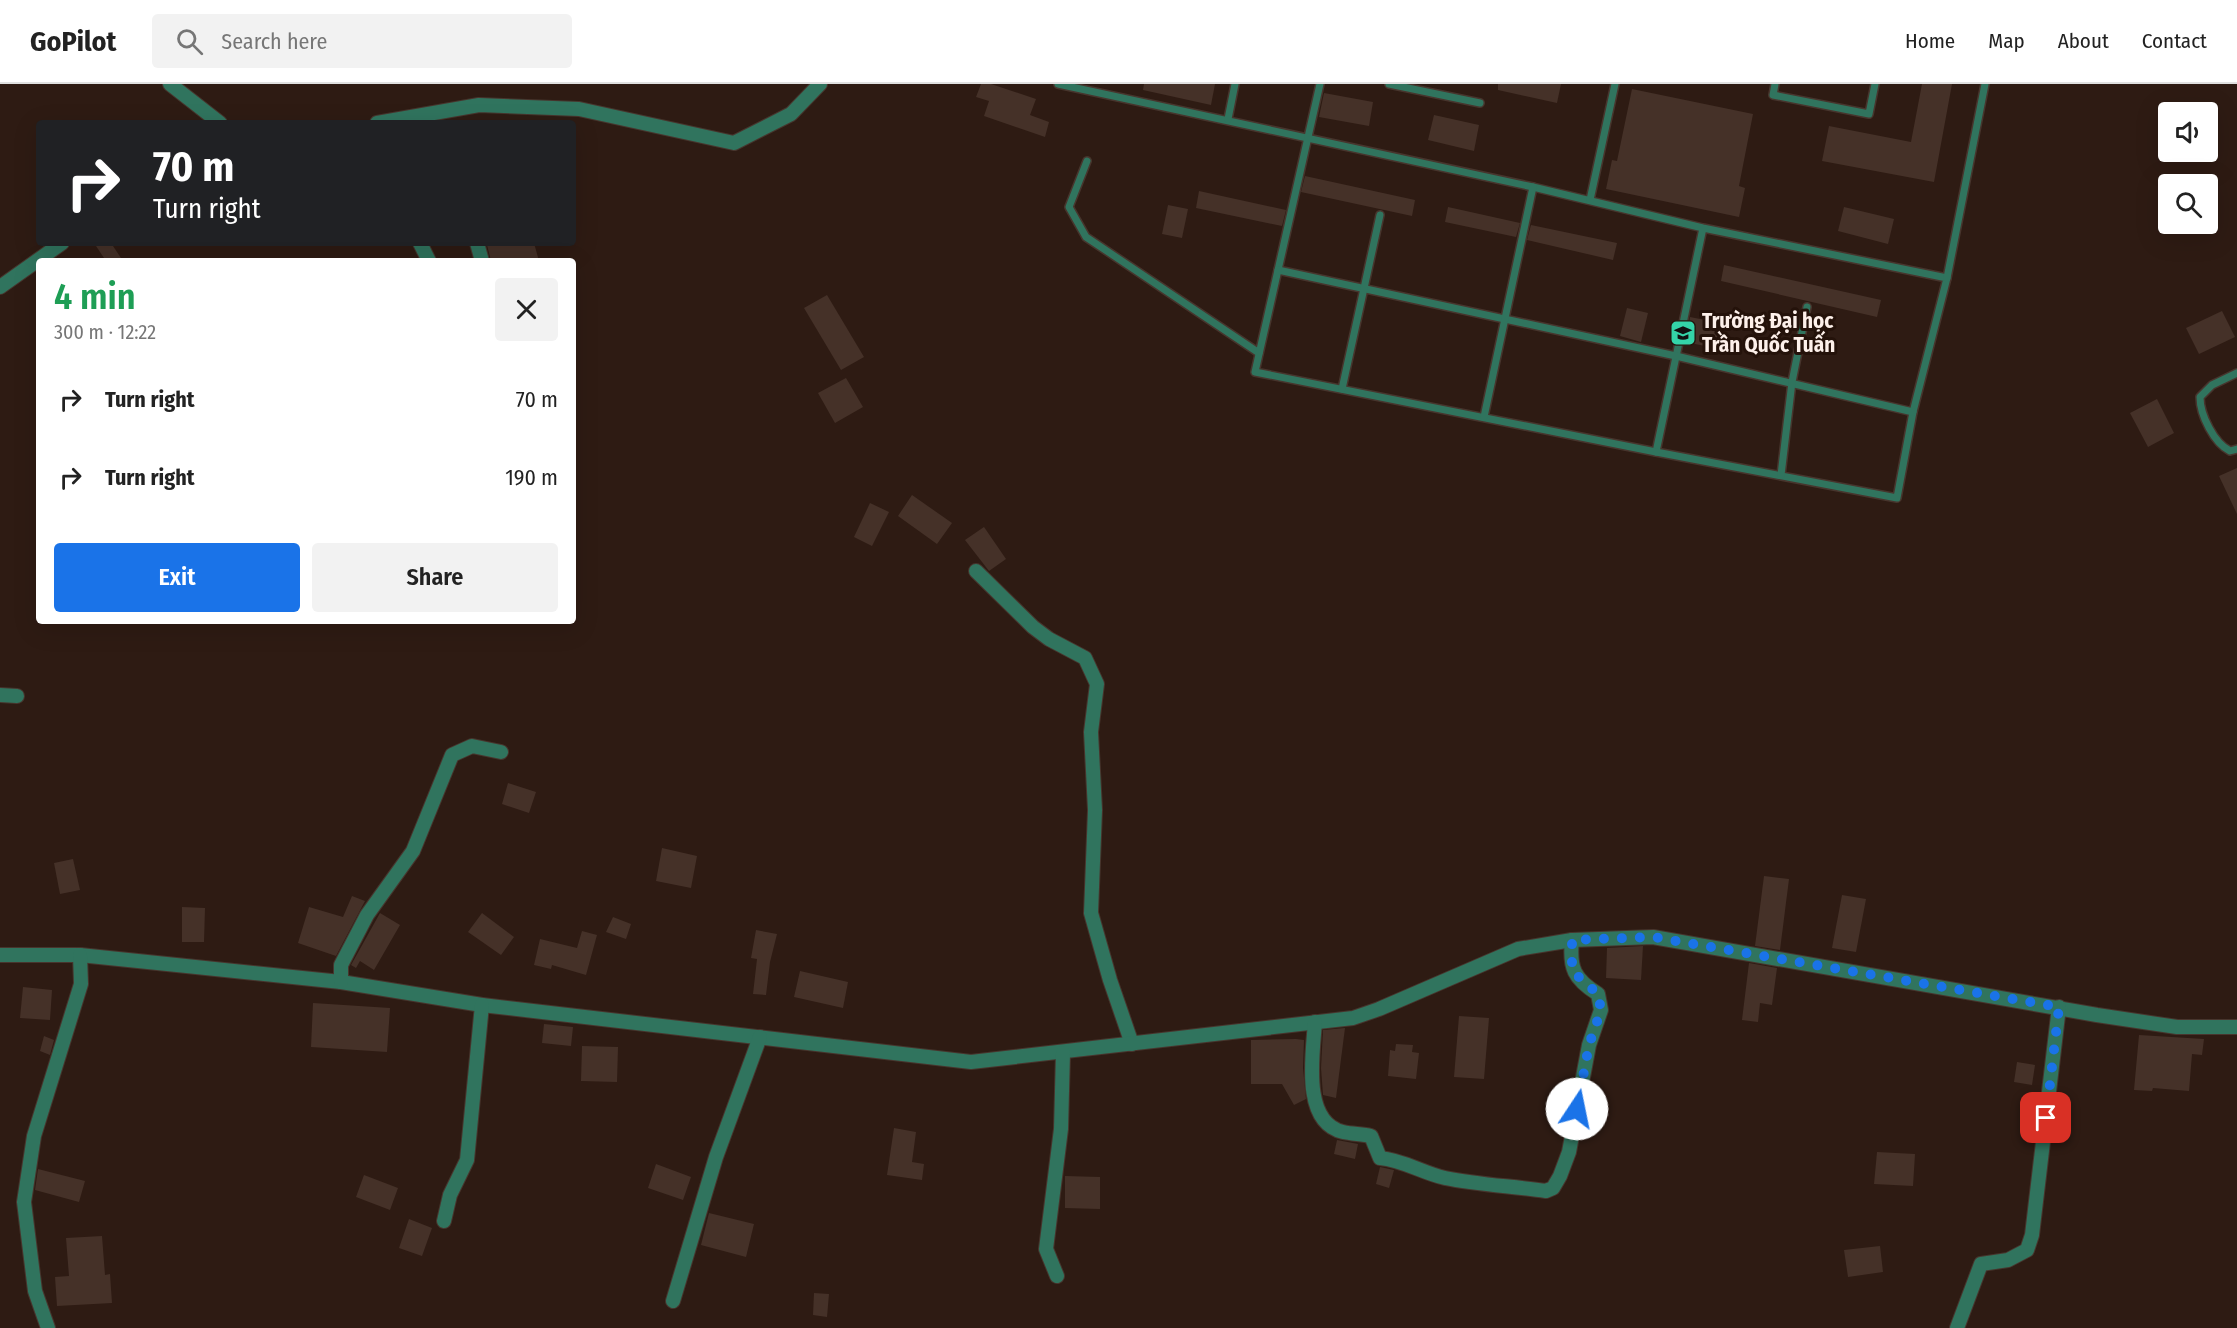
<!DOCTYPE html>
<meta charset="utf-8">
<style>
:root{--surface:#fff;--page:#f2f2f2;--text:#222;--muted:#767676;--line:#e0e0e0;--accent:#1a73e8}
body{margin:0;font-family:"Fira Sans Condensed",sans-serif;background:var(--page);color:var(--text);height:100vh;display:flex;flex-direction:column;font-size:22px;white-space:nowrap}
*{box-sizing:border-box;margin:0}
p{font-size:20px;color:var(--muted)}
.icon{flex:none;width:33px;height:33px;fill:none;stroke:currentColor;stroke-width:2;stroke-linecap:round;stroke-linejoin:round}
.map{position:relative;flex:1;overflow:hidden}
.side{position:absolute;left:36px;top:174px;width:540px;height:366px;display:flex;flex-direction:column;background:var(--surface);border-radius:6px;box-shadow:0 6px 24px #0002}
.side>*{flex:none}
.banner{position:absolute;left:36px;top:36px;width:540px;height:126px;border-radius:6px;box-shadow:0 6px 24px #0002;background:#202124;color:#fff;overflow:hidden}
.buttons{position:absolute;left:2158px;top:18px;display:grid;gap:12px}
.buttons a{display:grid;place-items:center;width:60px;height:60px;border-radius:6px;background:var(--surface);box-shadow:0 6px 24px #0002;font-size:30px}
.pin{position:absolute;display:grid;place-items:center;width:51px;height:51px;color:#fff;margin:-26px;border-radius:12px;box-shadow:0 3px 9px #0006}
.me{position:absolute;width:66px;margin:-33px;rotate:11deg;stroke-linejoin:round;filter:drop-shadow(0 0 4px #0008)}
.turn{display:flex;align-items:center;gap:21px;height:126px;padding:0 18px;font-size:27px}
.turn .icon{width:78px;height:78px;stroke-width:2.5}
.turn b{display:block;font-size:42px;line-height:51px}
.round{display:grid;place-items:center;flex:none;width:63px;height:63px;border-radius:6px;background:var(--page)}
.head{display:flex;align-items:center;justify-content:space-between;height:102px;padding:0 18px}
h1{font-size:36px;font-weight:600;line-height:45px;color:#1e9e55}
.cta{display:flex;gap:12px;margin-top:auto;padding:12px 18px}
.cta a{flex:1;height:69px;border-radius:6px;background:var(--accent);color:#fff;font-size:24px;font-weight:600;line-height:69px;text-align:center}
.cta a+a{background:var(--page);color:var(--text)}
ul{padding:0;list-style:none}
li{display:flex;align-items:center;gap:18px;height:78px;padding:0 18px}
li div{flex:1}
li b{display:block;font-size:22px}
li em{font-style:normal}
header{display:flex;align-items:center;gap:36px;box-sizing:border-box;height:84px;padding:0 30px;background:var(--surface);border-bottom:2px solid var(--line)}
header strong{font-size:28px}
nav{display:flex;gap:33px;margin-inline-start:auto;font-size:21px}
.search{width:420px;height:54px;background:var(--page);display:flex;align-items:center;gap:15px;box-sizing:border-box;padding:0 21px;border-radius:6px;color:var(--muted);font-size:22px}
.map>svg:first-child{display:block}
.building{fill:#453128}
.lines{fill:none;stroke-linecap:round;stroke-linejoin:round}
.lane-casing{stroke:#47352d;stroke-width:10}
.street-casing{stroke:#47352d;stroke-width:16}
.lane{stroke:#30745e;stroke-width:7}
.street{stroke:#30745e;stroke-width:14}
.route{stroke:#1a73e8;stroke-width:10;stroke-dasharray:0 18}
.labels{text-anchor:middle;dominant-baseline:central;stroke-width:6;stroke-linejoin:round;paint-order:stroke}
.poi-label{font-size:21px;font-weight:bold;fill:#fdf0ea;stroke:#24120a;text-anchor:start}
</style>
<header>
<strong>GoPilot</strong>
<div class="search"><svg class="icon" aria-label="search" viewBox="0 0 24 24"><circle cx="10" cy="10" r="6"/><path d="M15 15l6 6"/></svg>Search here</div>
<nav><a>Home</a><a>Map</a><a>About</a><a>Contact</a></nav>
</header>
<div class="map">
<svg width="2237" height="1244" viewBox="0 0 2237 1244">
<rect width="100%" height="100%" fill="#2e1b13"/>
<!-- building -->
<g class="building">
<path d="M981 0H991L1036 15 1030 31 1049 38 1045 53 984 32 989 17 976 13Z"/>
<path d="M1144 0H1215L1211 21 1143 6Z"/>
<path d="M1498 0H1561L1557 19 1498 6Z"/>
<path d="M1922 0H1952L1934 98 1822 77 1829 42 1911 58Z"/>
<path d="M1632 5 1753 30 1739 102 1745 104 1739 133 1606 105 1612 76 1617 77Z"/>
<path d="M1324 9 1373 18 1369 42 1319 33Z"/>
<path d="M1434 31 1479 41 1474 67 1428 56Z"/>
<path d="M1305 92 1415 116 1412 132 1301 108Z"/>
<path d="M1199 107 1286 126 1282 142 1196 124Z"/>
<path d="M1168 121 1188 125 1182 154 1162 150Z"/>
<path d="M1448 123 1520 139 1516 153 1445 138Z"/>
<path d="M1844 123 1894 135 1888 160 1838 147Z"/>
<path d="M1531 141 1617 159 1613 176 1527 156Z"/>
<path d="M94 159H111L123 177H106Z"/>
<path d="M496 159H534L539 177H491L487 161Z"/>
<path d="M1724 181 1881 216 1877 233 1721 197Z"/>
<path d="M827 211 864 273 841 286 804 224Z"/>
<path d="M1627 224 1648 229 1641 258 1620 252Z"/>
<path d="M2222 227 2235 253 2199 270 2186 244Z"/>
<path d="M1690 233 1720 239 1715 264 1685 258Z"/>
<path d="M846 294 863 323 835 339 818 309Z"/>
<path d="M2157 315 2174 349 2148 363 2130 329Z"/>
<path d="M2237 384V430L2219 392Z"/>
<path d="M912 411 952 439 937 460 898 432Z"/>
<path d="M870 419 889 428 872 462 854 453Z"/>
<path d="M984 443 1006 475 989 487 965 456Z"/>
<path d="M508 699 536 708 529 729 502 720Z"/>
<path d="M662 764 697 772 691 804 656 797Z"/>
<path d="M73 775 80 806 60 810 54 779Z"/>
<path d="M1764 792 1789 795 1780 866 1755 862Z"/>
<path d="M1842 811 1866 815 1856 868 1832 864Z"/>
<path d="M352 812 365 817 336 872 298 859 309 823 343 833Z"/>
<path d="M182 823 205 824 204 858H182Z"/>
<path d="M380 829 400 841 374 886 360 877 356 884 351 881Z"/>
<path d="M482 829 514 853 501 871 468 848Z"/>
<path d="M613 833 631 840 626 855 606 848Z"/>
<path d="M756 846 777 850 770 878 766 911 753 910 757 875 751 874Z"/>
<path d="M582 847 597 851 586 891 552 881 551 885 534 881 540 855 577 864Z"/>
<path d="M1643 862 1641 896 1606 894 1607 864Z"/>
<path d="M1749 879 1777 884 1772 921 1760 919 1758 938 1742 936Z"/>
<path d="M800 887 848 898 843 924 794 913Z"/>
<path d="M23 903 52 906 50 936 20 934Z"/>
<path d="M313 919 390 924 387 968 311 963Z"/>
<path d="M1459 932 1489 934 1484 995 1454 993Z"/>
<path d="M544 940 573 943 571 962 542 959Z"/>
<path d="M1345 944 1336 1014 1323 1011 1321 984 1323 946Z"/>
<path d="M2139 951 2204 955 2202 971 2192 970 2189 1007 2153 1004 2152 1007 2134 1006Z"/>
<path d="M44 952 54 956 50 971 40 967Z"/>
<path d="M1296 955 1304 956 1303 984 1306 1015 1294 1021 1282 1000H1251V956Z"/>
<path d="M1396 960 1413 961 1412 968 1419 969 1416 995 1388 992 1390 966 1395 967Z"/>
<path d="M582 962 618 963 617 998 581 997Z"/>
<path d="M2017 978 2035 981 2032 1001 2014 998Z"/>
<path d="M894 1044 916 1048 912 1078 924 1080 922 1096 887 1091Z"/>
<path d="M1337 1056 1358 1060 1355 1075 1334 1070Z"/>
<path d="M1877 1068 1915 1070 1913 1102 1874 1100Z"/>
<path d="M656 1080 691 1093 683 1116 648 1104Z"/>
<path d="M1380 1083 1394 1086 1389 1104 1376 1100Z"/>
<path d="M38 1085 85 1097 79 1118 35 1106Z"/>
<path d="M364 1091 398 1104 390 1126 356 1113Z"/>
<path d="M1065 1092 1100 1093V1125L1065 1124Z"/>
<path d="M709 1129 754 1140 746 1173 701 1161Z"/>
<path d="M409 1135 432 1144 422 1172 399 1164Z"/>
<path d="M102 1152 105 1191 110 1190 112 1219 57 1222 55 1193 69 1192 66 1154Z"/>
<path d="M1880 1162 1883 1188 1848 1193 1844 1166Z"/>
<path d="M814 1209 829 1210 827 1233 813 1231Z"/>
</g>
<g class="lines">
<!-- lane casing -->
<g class="lane-casing">
<g id="lane">
<path d="M1058 0 1533 103 1703 144 1947 194 1913 328 1897 414 1656 368 1703 144"/>
<path d="M1320 0 1278 186 1676 272 1913 328"/>
<path d="M1389 0 1480 19"/>
<path d="M1775 0 1773 11 1869 30 1875 0"/>
<path d="M1228 35 1235 0"/>
<path d="M1087 77 1069 123 1086 153 1259 269"/>
<path d="M1590 116 1615 0"/>
<path d="M1278 186 1255 288 1656 368"/>
<path d="M1947 194 1985 0"/>
<path d="M2237 289 2212 301 2200 313C2200 331 2214 359 2230 367L2237 365"/>
<path d="M1342 305 1380 131"/>
<path d="M1484 333 1533 103"/>
<path d="M1781 391 1792 298 1807 223"/>
</g>
</g>
<!-- street casing -->
<g class="street-casing">
<g id="street">
<path d="M170 0 220 39"/>
<path d="M377 39 479 21 579 25 734 59 791 30 820 0"/>
<path d="M420 159 429 177"/>
<path d="M477 159 482 177"/>
<path d="M0 203 62 159"/>
<path d="M976 487 1033 543 1049 555 1085 574 1097 600 1091 648 1095 726 1091 829 1110 896 1132 960"/>
<path d="M0 611 17 612"/>
<path d="M0 871H80L341 898 482 921 971 978 1353 934 1379 925 1518 865 1572 856 1653 853 2097 931 2177 943H2237"/>
<path d="M341 898V881L367 831 413 767 452 671 472 662 501 668"/>
<path d="M1315 938C1313 969 1301 1038 1343 1048 1352 1050 1362 1050 1371 1052L1380 1074C1403 1076 1423 1089 1445 1094 1479 1101 1512 1102 1546 1107L1553 1104 1560 1092 1569 1068 1589 961 1601 926 1598 910C1574 895 1569 884 1572 856"/>
<path d="M444 1137 450 1111 467 1076 482 921"/>
<path d="M1057 1192 1046 1165 1061 1045 1063 969"/>
<path d="M673 1217 716 1073 760 953"/>
<path d="M48 1244 35 1207 24 1118 34 1052 81 900 80 871"/>
<path d="M1957 1244 1981 1180 2008 1176 2027 1166 2032 1151 2059 923"/>
</g>
</g>
<!-- lane -->
<use href="#lane" class="lane"/>
<!-- street -->
<use href="#street" class="street"/>
</g>
<g class="lines">
<!-- route -->
<path class="route" d="M1577 1025 1589 961 1601 926 1598 910 1572 887V856L1653 853 2059 923 2046 1034"/>
</g>
<!-- icons -->
<defs>
<g id="university-square" transform="scale(1.35)"><rect x="-9" y="-9" width="18" height="18" rx="4" fill="#34d4a8" stroke="#24120a"/><path d="M0-5L7-2L0 1L-7-2ZM-4 1L0 2.5L4 1V4Q0 6-4 4Z" fill="#111"/></g>
</defs>
<g fill-rule="evenodd">
<use href="#university-square" x="1683" y="249"/>
</g>
<g class="labels">
<!-- poi labels -->
<g class="poi-label">
<text x="1702" y="237">Trường Đại học<tspan x="1702" dy="24">Trần Quốc Tuấn</tspan></text>
</g>
</g>
</svg>
<div class="buttons">
<a><svg class="icon" aria-label="sound" viewBox="0 0 24 24"><path d="M4 9h4l5-4v14l-5-4H4zM17 9q2 3 0 6"/></svg></a>
<a><svg class="icon" aria-label="search" viewBox="0 0 24 24"><circle cx="10" cy="10" r="6"/><path d="M15 15l6 6"/></svg></a>
</div>
<div class="pin" style="left:2046px;top:1034px;background:#d93025"><svg class="icon" aria-label="arrive" viewBox="0 0 24 24"><path d="M6 21V4h12l-3 4 3 4H6"/></svg></div>
<svg class="me" style="left:1577px;top:1025px" viewBox="-20 -20 40 40"><circle r="19" fill="#fff"/><path d="M0-13L10 11 0 6-10 11z" fill="#1a73e8"/></svg>
<div class="banner">
<div class="turn"><svg class="icon" aria-label="right" viewBox="0 0 24 24"><path d="M7 20v-9h11M14 6l5 5-5 5"/></svg><div><b>70 m</b>Turn right</div></div>
</div>
<section class="side">
<div class="head"><div><h1>4 min</h1><p>300 m · 12:22</p></div><a class="round"><svg class="icon" aria-label="close" viewBox="0 0 24 24"><path d="M6 6l12 12M18 6L6 18"/></svg></a></div>
<ul>
<li><svg class="icon" aria-label="right" viewBox="0 0 24 24"><path d="M7 20v-9h11M14 6l5 5-5 5"/></svg><div><b>Turn right</b></div><em>70 m</em></li>
<li><svg class="icon" aria-label="right" viewBox="0 0 24 24"><path d="M7 20v-9h11M14 6l5 5-5 5"/></svg><div><b>Turn right</b></div><em>190 m</em></li>
</ul>
<div class="cta"><a>Exit</a><a>Share</a></div>
</section>
</div>
